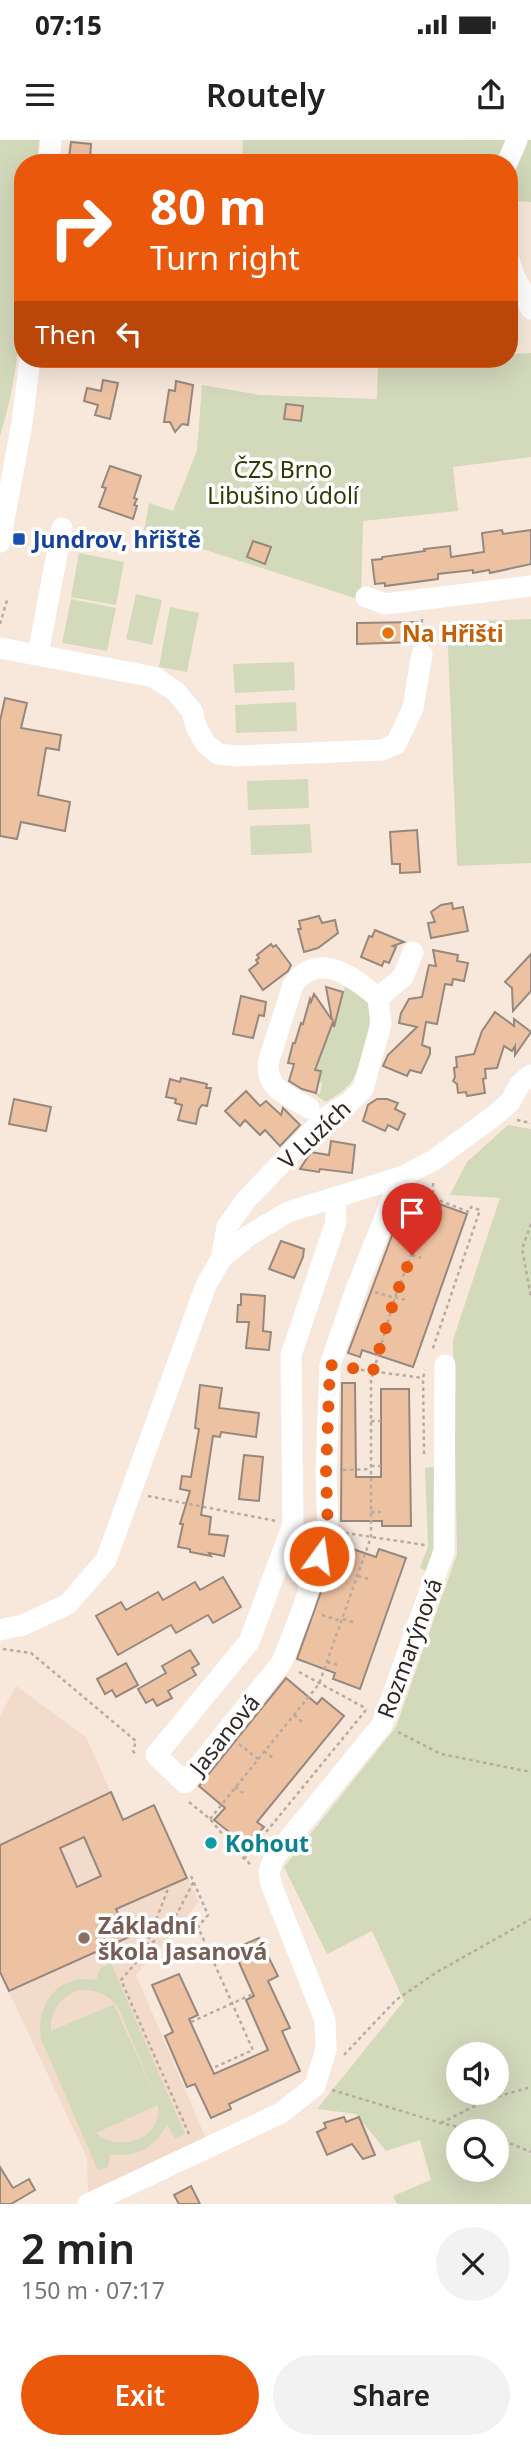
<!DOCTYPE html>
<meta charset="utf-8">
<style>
:root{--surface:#fff;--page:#f2f2f2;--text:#222;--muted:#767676;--accent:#ea580c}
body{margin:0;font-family:"Noto Sans",sans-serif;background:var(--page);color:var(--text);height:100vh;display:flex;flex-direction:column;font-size:26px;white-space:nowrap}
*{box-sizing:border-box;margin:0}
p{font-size:23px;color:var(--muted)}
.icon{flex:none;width:38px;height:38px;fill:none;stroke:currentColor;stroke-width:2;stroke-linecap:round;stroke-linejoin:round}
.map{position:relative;height:2064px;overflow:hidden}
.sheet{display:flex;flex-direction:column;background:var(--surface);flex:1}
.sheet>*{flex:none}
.top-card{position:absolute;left:14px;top:14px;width:504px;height:214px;border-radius:28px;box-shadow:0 7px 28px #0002;background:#ea580c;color:#fff;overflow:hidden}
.fabs{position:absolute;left:446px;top:1902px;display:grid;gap:14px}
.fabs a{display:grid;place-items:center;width:63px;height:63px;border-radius:50%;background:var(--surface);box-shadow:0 7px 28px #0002;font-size:35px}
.pin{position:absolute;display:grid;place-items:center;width:60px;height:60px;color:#fff;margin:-72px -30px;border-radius:50% 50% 50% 0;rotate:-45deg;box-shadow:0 0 7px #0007}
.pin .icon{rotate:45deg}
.me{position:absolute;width:77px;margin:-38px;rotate:14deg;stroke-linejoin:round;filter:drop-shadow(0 0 5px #0008)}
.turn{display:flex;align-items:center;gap:24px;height:147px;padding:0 21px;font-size:32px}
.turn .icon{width:91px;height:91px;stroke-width:2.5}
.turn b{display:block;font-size:49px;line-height:60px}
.then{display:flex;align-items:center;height:66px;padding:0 21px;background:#0003;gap:14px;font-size:26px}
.round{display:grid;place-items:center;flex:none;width:74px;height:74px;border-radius:37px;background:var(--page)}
.overview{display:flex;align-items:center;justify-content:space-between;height:119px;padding:0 21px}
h1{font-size:42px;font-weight:600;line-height:52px}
.cta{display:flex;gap:14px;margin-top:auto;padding:14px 21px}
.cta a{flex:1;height:80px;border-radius:42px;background:var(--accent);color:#fff;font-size:28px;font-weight:600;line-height:80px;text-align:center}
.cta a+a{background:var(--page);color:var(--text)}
.status{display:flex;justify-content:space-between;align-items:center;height:49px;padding:0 35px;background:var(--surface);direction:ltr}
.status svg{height:19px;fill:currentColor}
header{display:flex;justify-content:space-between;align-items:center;height:91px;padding:0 21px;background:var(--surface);font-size:32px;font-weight:600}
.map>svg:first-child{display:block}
.built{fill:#f3dbcc}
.green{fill:#d3d9bb;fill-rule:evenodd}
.building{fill:#edc2a2;stroke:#97887e;stroke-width:2;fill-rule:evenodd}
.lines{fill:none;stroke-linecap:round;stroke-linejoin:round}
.path{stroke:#b7aaa1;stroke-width:2.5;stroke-dasharray:3.5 3.5;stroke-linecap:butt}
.minor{stroke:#fff;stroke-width:21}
.route{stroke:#ea580c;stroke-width:12;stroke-dasharray:0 21.6}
.transit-dot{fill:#1a4fb4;stroke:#fff;stroke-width:2.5}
.food-dot{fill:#e8710a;stroke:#fff;stroke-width:2.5}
.culture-dot{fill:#0f9aa8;stroke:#fff;stroke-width:2.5}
.education-dot{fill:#8d6e63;stroke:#fff;stroke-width:2.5}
.labels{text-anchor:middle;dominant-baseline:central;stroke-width:7;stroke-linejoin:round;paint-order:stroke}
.park-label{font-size:23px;fill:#313800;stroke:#fff}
.transit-label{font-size:23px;font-weight:bold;fill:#164399;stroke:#fff;text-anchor:start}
.food-label{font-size:23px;font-weight:bold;fill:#c56008;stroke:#fff;text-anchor:start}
.street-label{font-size:23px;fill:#2f2824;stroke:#fff}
.culture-label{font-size:23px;font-weight:bold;fill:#0d838f;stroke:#fff;text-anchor:start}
.education-label{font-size:23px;font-weight:bold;fill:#785e54;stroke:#fff;text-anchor:start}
</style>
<div class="status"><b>07:15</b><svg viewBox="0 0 49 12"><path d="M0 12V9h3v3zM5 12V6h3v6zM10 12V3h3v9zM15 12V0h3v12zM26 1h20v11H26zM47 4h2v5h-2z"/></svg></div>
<header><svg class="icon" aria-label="menu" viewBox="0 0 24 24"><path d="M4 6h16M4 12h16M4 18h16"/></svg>Routely<svg class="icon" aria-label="share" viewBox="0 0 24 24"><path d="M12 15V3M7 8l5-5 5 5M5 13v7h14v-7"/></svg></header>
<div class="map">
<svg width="531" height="2064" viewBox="0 0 531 2064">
<rect width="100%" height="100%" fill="#f8e8dc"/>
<!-- built -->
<path class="built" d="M16 1546 86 1597 123 1679 154 1665 199 1762 136 1835 207 2001 88 2059 87 2018 0 1833V1576Z"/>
<!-- green -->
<g class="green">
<path d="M0 0H39L37 23H23C23 113 28 208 0 296Z"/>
<path d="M243 0H531V62L509 61V23H302L242 17Z"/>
<path d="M531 213V317L453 327 458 371 363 381 361 460 144 390 149 363 173 371 197 310 202 245 260 255 377 259 378 224 450 219H509V214Z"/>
<path d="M79 413 124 422 116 465 71 457Z"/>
<path d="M136 454 162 460 152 505 126 499Z"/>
<path d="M71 459 116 468 107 511 62 503Z"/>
<path d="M170 467 199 473 187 532 159 527Z"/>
<path d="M531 479V723L457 726 447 482Z"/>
<path d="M294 522 295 550 235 553 233 524Z"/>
<path d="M296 562 297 591 236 593 235 565Z"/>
<path d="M308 639 309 668 248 670 247 641Z"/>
<path d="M310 684 312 713 251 715 250 686Z"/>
<path d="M345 847C351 850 360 852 365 857 378 873 362 924 352 941 346 950 335 956 326 962L314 954 320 953 322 943 319 941 321 931 316 930 327 890 331 891Z"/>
<path d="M508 985 531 989V2064H397L393 2056 431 2040 420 2000 386 2011 356 1974 317 1969 404 1861 372 1791 327 1814 284 1727 396 1587 457 1414 453 1200 500 1058 450 1055 467 1022ZM458 1914H497V1953H458ZM458 1992H497V2030H458Z"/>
<path d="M434 1327 435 1406 426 1431 420 1428 428 1406 425 1328Z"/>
<path d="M111 1823 185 1994 175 1998 167 1984C155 2008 137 2018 110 2014L108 2027 98 2031 41 1899C35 1864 59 1833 96 1840L100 1828ZM80 1850C96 1849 108 1854 118 1867L158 1963 114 1864 51 1891C50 1870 61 1856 80 1850ZM158 1965C162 2000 120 2013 96 1993Z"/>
</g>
<!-- building -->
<g class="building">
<path d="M71 2 91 4 90 19 69 18Z"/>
<path d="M103 240 118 243 110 279 95 275 98 265 84 261 87 248 101 251Z"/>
<path d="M176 241 193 245 188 285 182 284 175 292 170 282H164L169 250 175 251Z"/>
<path d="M286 264 303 266 301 281 284 279Z"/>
<path d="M110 326 141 336 134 358 137 359 134 365 137 366 133 379 99 367 106 348 102 347Z"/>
<path d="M502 390 503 394 531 390V424L490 433 489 430 473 433V430L438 434V439L385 446V443L375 444 372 420 382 419V417L425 411 424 409 450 406 451 417 484 412 482 393Z"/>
<path d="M253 401 271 407 265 424 247 417Z"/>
<path d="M418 482V502H416L357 504V483Z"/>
<path d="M5 558 27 563 21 588 61 595 59 610 46 608 38 655 70 662 65 691 21 682 17 699 0 696V581Z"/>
<path d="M417 690 420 732 400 733V724H392L390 692Z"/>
<path d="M452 763 453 769 463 767 468 791 431 798 428 783 435 782 431 772 441 765Z"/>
<path d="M319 776 322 783 335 780 338 793 318 808 304 812 298 789H301L299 781Z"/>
<path d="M375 790 404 802 393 806 396 807 389 823 384 821 382 826 361 817 369 796 372 797Z"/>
<path d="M271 804 273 807 276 805 291 825 288 831 263 850 249 830 258 823 256 820 259 818 257 815Z"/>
<path d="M433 810 458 815 457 821 468 823 464 841 453 839 452 845 445 844 437 884 426 882 422 905 430 908V914L421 933 410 930 407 936 383 926 388 915 417 887 399 883 401 873 409 859 422 857 429 825 436 826Z"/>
<path d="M531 814V851L513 871 512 848 505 842Z"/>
<path d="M326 847 343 852 334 887 333 882 315 930 321 931 316 953 302 949 289 941 294 924 288 923 293 903H295L301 883 303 884 310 859 311 862 314 854 332 880Z"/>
<path d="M241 856 266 862 264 876 259 875 253 898 233 894Z"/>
<path d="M495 872 514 886V879L531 892 515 915V906L512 911 504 906 497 928 485 929 486 938 483 939 485 953 467 956 466 952 458 953 457 944 453 941 455 937 454 928 457 927 456 917 474 914 482 891Z"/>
<path d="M181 938 207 944 206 948H211L207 966 202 965 199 969 196 984 178 980 182 965 175 963 176 959 166 957 170 939 180 942Z"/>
<path d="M246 951 260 966 266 961 281 975 283 968 300 985 280 1006 265 990 260 995 245 980 240 986 225 971Z"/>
<path d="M14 959 51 967 46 991 9 984Z"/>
<path d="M377 959H387L398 963 395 969 405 974 398 990 388 985 385 991 363 981 368 965Z"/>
<path d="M331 1001 355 1005 352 1033 320 1029 319 1032 300 1029 311 1012 329 1015Z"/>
<path d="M434 1062 467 1074 413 1227 362 1210 360 1217 348 1213 397 1082 424 1093Z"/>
<path d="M281 1101 304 1109 303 1117 294 1138 269 1129Z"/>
<path d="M241 1154 265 1156 263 1191 271 1192 269 1210 246 1208 249 1182H237L238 1165H241Z"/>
<path d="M342 1243H355L356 1337H381V1249H409L411 1386H382V1381H341Z"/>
<path d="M200 1245 222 1248 219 1268 259 1273 256 1297 221 1292 220 1297 213 1296 201 1375 211 1377 209 1394 228 1396 224 1416 209 1413 211 1416 190 1412V1409L178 1407 183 1384H180L190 1351 180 1349 182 1336 191 1337 199 1289 195 1288Z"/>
<path d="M244 1315 263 1317 259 1361 239 1359Z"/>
<path d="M338 1404 376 1417 379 1409 406 1418 360 1549 333 1539 335 1533 297 1519Z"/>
<path d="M223 1437 241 1467 213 1483 208 1475 176 1493 171 1485 118 1515 96 1476 121 1462 126 1470 158 1452 163 1460 195 1442 200 1450Z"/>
<path d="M190 1510 199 1524 192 1528 196 1535 168 1551 172 1558 157 1566 153 1559 146 1563 138 1549 166 1533 162 1526Z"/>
<path d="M126 1523 138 1545 116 1557 112 1550 105 1554 97 1539Z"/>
<path d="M286 1538 317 1564 322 1558 344 1576 257 1682 264 1687 247 1706 214 1680 225 1668 199 1646Z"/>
<path d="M111 1652 123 1680 154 1665 187 1738 116 1769 129 1797 9 1851 0 1832V1705ZM84 1697 101 1736 77 1747 60 1708Z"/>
<path d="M259 1798 278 1836 268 1841 290 1888 282 1891 300 1931 229 1964 231 1969 211 1978 195 1944 187 1947 165 1896 173 1892 152 1845 179 1834 198 1875 189 1879 214 1934 268 1910 246 1860 254 1856 233 1809Z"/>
<path d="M344 1977 346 1982 359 1977 375 2015 363 2019 352 2004 327 2015 317 1992 326 1988 324 1983Z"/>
<path d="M0 2027 13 2048 29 2039 35 2050 11 2064H0Z"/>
<path d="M191 2046 200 2064H179L174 2055Z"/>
</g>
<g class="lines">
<!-- path -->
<g class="path">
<path d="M422 479V497"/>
<path d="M0 484 8 457"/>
<path d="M517 980 531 983"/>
<path d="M433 1043V1058"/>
<path d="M408 1065 428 1072"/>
<path d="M531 1084 522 1109 531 1157"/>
<path d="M412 1115 421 1118"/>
<path d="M375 1152 395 1158"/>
<path d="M395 1157 406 1160"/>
<path d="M347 1228 423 1238"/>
<path d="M371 1281H381"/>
<path d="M424 1314 423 1238 425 1230"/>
<path d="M371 1326H381"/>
<path d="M343 1330 371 1329"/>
<path d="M148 1356 276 1381"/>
<path d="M371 1372H381"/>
<path d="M345 1393 425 1405"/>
<path d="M358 1436 368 1439"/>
<path d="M322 1475 341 1481"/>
<path d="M343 1479 353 1482"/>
<path d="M3 1509 31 1513 136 1601 133 1611 137 1616"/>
<path d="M327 1522 338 1525"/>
<path d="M299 1532 367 1569"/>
<path d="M294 1575 302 1582"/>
<path d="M398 1592 441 1614 531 1632"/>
<path d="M239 1604 258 1619"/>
<path d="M264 1611 273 1618"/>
<path d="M235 1647 243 1653"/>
<path d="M189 1662 210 1679 238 1713 251 1725"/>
<path d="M210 1679 319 1544 371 1397V1240L395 1157 433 1058 469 1072 471 1067 480 1070 432 1211"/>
<path d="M244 1719 366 1570"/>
<path d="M191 1736 208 1775 198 1787 253 1910 213 1928"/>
<path d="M144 1812 169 1746"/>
<path d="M191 1882 253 1854"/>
<path d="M344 1915 396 1860 437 1832 531 1779"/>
<path d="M332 1950 441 1983 480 1992"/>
<path d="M441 1983 489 1959 531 1947"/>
<path d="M189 1994 121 1840 177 1774 194 1741"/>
<path d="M497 1998 531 2012"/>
</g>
<!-- minor -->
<g class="minor">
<path d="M49 23 51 0"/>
<path d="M507 23 517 0"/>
<path d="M509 120 514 135 531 169"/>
<path d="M0 402 22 283 30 219"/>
<path d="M366 457 385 464 531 446"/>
<path d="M0 508 154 537 176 552 192 571 196 586 205 603 218 614 238 616 382 610 396 604 413 568 422 514"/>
<path d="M38 514 62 388"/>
<path d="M378 858 403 837 413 812"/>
<path d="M335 1057 336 1082 291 1215 293 1384 249 1502 156 1615 185 1643 282 1522 303 1468 328 1391 326 1332 330 1225 357 1147 401 1037"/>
<path d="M221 1119 227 1087 246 1060 325 978 351 961 363 949 381 884 378 858C354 837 318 809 293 845L268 923C267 951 288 955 309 968"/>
<path d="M0 1490 23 1485 68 1464 106 1420 206 1145 221 1119 248 1096 288 1072 401 1037 434 1020 494 976 510 962 520 944 531 935"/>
<path d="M88 2064 281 1973 315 1946 326 1909 325 1880 271 1744 269 1731 275 1716 382 1585 444 1411 445 1225"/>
</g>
</g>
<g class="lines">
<!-- route -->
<path class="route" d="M319 1416 328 1391 326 1332 330 1225 373 1231 395 1157 412 1115"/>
</g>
<!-- markers -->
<rect class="transit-dot" x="12" y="392" width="14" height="14" rx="3.5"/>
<circle class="food-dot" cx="388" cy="493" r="7"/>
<circle class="culture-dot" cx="211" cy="1703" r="7"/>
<circle class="education-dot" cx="84" cy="1798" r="7"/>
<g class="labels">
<!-- park labels -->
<g class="park-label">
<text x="283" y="329">ČZS Brno<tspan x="283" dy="26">Libušino údolí</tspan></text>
</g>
<!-- transit labels -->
<g class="transit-label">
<text x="33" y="399">Jundrov, hřiště</text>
</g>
<!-- food labels -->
<g class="food-label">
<text x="402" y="493">Na Hřišti</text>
</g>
<!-- street labels -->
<g class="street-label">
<text transform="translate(314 994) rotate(-43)">V Luzích</text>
<text transform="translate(409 1508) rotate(-70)">Rozmarýnová</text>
<text transform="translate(224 1594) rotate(-51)">Jasanová</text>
</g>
<!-- culture labels -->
<g class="culture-label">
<text x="225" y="1703">Kohout</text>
</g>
<!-- education labels -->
<g class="education-label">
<text x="98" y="1785">Základní<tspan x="98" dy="26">škola Jasanová</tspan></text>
</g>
</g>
</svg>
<div class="fabs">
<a><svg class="icon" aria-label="sound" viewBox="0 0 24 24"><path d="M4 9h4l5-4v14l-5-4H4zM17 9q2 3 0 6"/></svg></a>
<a><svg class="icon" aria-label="search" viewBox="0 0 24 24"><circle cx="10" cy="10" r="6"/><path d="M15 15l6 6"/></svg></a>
</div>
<div class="pin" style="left:412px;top:1115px;background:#d93025"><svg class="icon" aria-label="arrive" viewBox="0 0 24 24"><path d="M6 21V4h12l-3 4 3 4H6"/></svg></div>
<svg class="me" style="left:319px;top:1416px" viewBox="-20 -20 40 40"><circle r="17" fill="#ea580c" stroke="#fff" stroke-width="3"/><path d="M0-11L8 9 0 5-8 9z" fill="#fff"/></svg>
<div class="top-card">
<div class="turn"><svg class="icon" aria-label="right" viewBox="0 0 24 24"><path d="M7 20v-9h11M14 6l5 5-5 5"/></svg><div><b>80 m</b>Turn right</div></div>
<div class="then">Then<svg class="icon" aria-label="left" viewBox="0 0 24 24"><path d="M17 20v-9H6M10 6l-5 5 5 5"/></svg></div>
</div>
</div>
<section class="sheet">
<div class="overview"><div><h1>2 min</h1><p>150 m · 07:17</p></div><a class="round"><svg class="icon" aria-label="close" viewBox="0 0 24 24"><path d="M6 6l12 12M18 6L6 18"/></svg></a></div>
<div class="cta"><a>Exit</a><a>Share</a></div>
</section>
